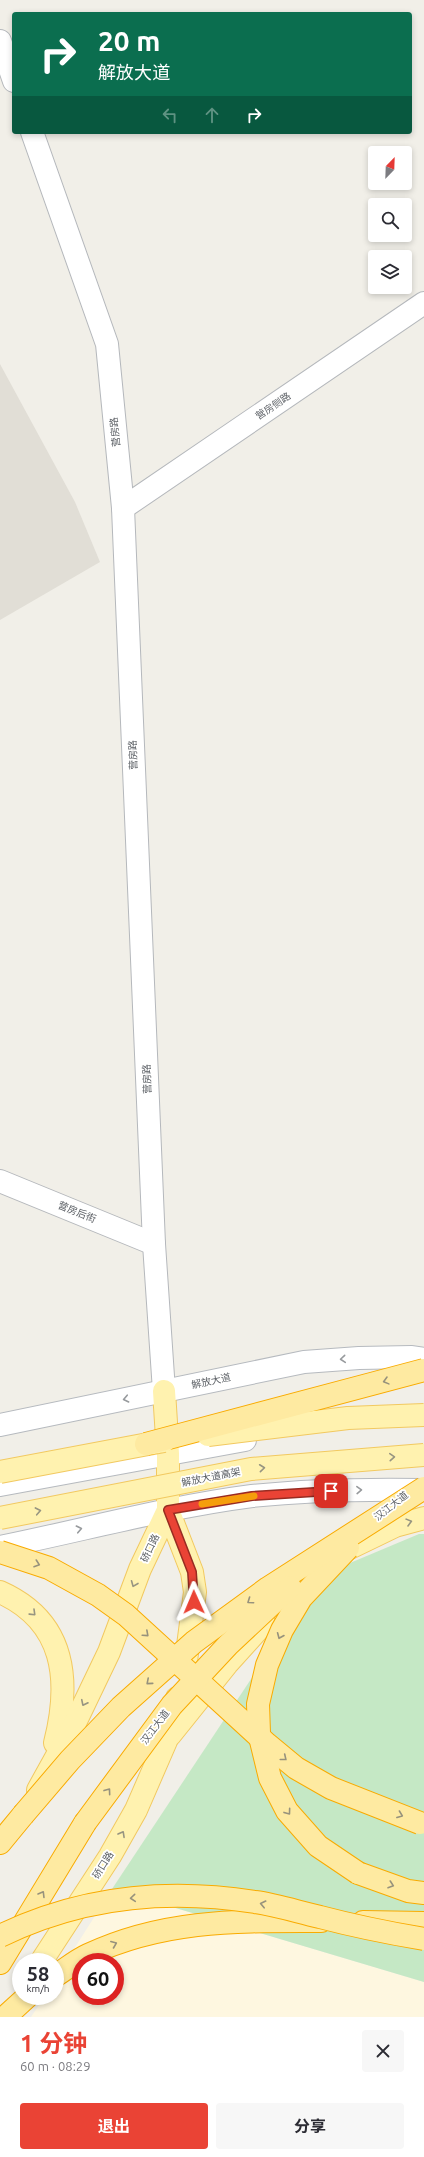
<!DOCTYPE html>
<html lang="zh">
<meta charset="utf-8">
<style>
:root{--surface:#fff;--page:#f7f7f7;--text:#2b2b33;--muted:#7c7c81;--accent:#ea4335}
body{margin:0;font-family:Ubuntu,"Noto Sans SC",sans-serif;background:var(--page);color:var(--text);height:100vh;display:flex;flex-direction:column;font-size:15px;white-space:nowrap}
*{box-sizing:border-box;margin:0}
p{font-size:13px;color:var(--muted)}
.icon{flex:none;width:22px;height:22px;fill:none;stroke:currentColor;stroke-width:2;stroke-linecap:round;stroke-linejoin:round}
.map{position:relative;height:2017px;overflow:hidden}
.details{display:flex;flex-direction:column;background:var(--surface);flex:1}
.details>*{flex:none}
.hud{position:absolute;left:12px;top:12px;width:400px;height:122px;border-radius:4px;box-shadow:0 2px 6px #0003;background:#0b6e4f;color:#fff;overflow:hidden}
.needle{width:26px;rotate:23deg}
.buttons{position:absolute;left:368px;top:146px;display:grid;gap:8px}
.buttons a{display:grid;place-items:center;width:44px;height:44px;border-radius:4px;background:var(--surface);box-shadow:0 2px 6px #0003;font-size:20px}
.speed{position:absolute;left:12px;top:1953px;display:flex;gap:8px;font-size:20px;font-weight:700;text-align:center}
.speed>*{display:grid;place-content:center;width:52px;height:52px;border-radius:50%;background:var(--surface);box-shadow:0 2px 6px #0003;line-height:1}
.speed small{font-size:10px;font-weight:400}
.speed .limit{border:6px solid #d22;background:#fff;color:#111}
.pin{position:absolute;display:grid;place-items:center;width:34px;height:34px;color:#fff;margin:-17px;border-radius:8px;box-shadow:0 2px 6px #0006}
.me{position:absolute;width:44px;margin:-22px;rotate:359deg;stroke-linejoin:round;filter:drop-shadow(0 0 3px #0008)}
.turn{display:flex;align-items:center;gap:14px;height:84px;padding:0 20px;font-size:18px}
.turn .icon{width:52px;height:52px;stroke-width:2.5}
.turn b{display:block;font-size:28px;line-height:34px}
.lanes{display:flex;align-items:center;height:38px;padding:0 20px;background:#0003;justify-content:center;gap:20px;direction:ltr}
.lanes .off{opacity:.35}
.round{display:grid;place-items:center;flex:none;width:42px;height:42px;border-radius:4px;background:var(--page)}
.overview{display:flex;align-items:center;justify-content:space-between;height:68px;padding:0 20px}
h1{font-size:24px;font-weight:700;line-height:30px;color:var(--accent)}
.primary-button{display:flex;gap:8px;margin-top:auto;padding:8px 20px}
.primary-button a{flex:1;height:46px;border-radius:4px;background:var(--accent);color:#fff;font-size:16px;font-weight:700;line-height:46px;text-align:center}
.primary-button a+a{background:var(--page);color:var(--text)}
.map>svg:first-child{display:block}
.commercial{fill:#fef7e0;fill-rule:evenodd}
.education{fill:#e1ded6}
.green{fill:#c5e8c5}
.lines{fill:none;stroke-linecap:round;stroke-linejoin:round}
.minor-casing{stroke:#b5b8bc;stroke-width:24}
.tertiary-casing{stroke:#b5b8bc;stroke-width:24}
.secondary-casing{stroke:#b6babf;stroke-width:24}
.primary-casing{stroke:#f2c960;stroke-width:24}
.trunk-casing{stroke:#f9ab00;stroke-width:24}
.minor{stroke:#fff;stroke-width:22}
.tertiary{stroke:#fff;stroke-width:22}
.secondary{stroke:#fff;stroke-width:22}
.primary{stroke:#fff2af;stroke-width:22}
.trunk{stroke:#feeaa1;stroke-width:22}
.primary-bridge-casing{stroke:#f2c960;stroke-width:24;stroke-linecap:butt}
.trunk-bridge-casing{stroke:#f9ab00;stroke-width:24;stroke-linecap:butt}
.primary-bridge{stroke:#fff2af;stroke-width:22}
.trunk-bridge{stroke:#feeaa1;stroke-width:22}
.oneway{stroke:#979a9d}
.oneway2{stroke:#97927c}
.oneway3{stroke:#979581}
.route-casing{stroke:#982c22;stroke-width:10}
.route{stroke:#ea4335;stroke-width:7}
.slow{stroke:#f59e0b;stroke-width:7}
.labels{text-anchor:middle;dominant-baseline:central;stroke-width:3.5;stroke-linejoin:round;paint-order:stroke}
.street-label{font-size:10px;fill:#5f6368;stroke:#fff}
</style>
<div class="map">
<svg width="424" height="2017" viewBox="0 0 424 2017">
<rect width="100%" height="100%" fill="#f1efe8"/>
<!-- commercial -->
<path class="commercial" d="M112 1889 424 1982V2017H31L45 1996H55V1979ZM81 1962H115V1996H81Z"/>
<!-- education -->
<path class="education" d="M0 364 75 502 100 562 0 620Z"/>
<!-- green -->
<path class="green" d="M419 1534H424V1982L112 1889 302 1602 350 1563Z"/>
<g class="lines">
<!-- minor casing -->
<g class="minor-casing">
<path id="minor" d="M0 1181 154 1244"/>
</g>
<!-- tertiary casing -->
<g class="tertiary-casing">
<g id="tertiary">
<path d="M0 41 14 81"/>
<path d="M32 132 107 344 123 508 154 1244 164 1391"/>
<path d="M123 508 424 303"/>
</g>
</g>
<!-- secondary casing -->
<g class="secondary-casing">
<g id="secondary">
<path d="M0 1425 304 1362 359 1358 412 1357 424 1359"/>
<path d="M0 1485 245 1440"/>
<path d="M0 1547C84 1530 167 1507 252 1496 309 1490 367 1489 424 1490"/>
</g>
</g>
<!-- primary casing -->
<g class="primary-casing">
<g id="primary">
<path d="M164 1391 168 1454V1510L192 1572 195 1592 186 1661"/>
<path d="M333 1556 395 1526 424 1518"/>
<path d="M0 1592C65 1621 71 1680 55 1743"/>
<path d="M170 1735 227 1664 264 1623"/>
<path d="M38 1790 74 1725 109 1652 140 1569 168 1510"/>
<path d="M41 1962 110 1856 136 1810 166 1741 177 1698"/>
</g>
</g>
<!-- trunk casing -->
<g class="trunk-casing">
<g id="trunk">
<path d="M0 1843 23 1815"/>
<path d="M358 1873 408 1891 424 1893"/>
<path d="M363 1922 424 1923"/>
<path d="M0 1963 85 1823"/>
<path d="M55 1976C66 1969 77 1960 88 1955 165 1919 239 1921 321 1921"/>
</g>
</g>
<!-- minor -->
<use href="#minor" class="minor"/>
<!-- tertiary -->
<use href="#tertiary" class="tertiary"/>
<!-- secondary -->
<use href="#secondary" class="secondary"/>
<!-- primary -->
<use href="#primary" class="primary"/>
<!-- trunk -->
<use href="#trunk" class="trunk"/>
<!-- primary-bridge casing -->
<g class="primary-bridge-casing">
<g id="primary-bridge">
<path d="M208 1435 348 1418 424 1415"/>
<path d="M0 1472 164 1441"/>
<path d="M0 1518 251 1469 424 1455"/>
</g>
</g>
<!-- trunk-bridge casing -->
<g class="trunk-bridge-casing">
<g id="trunk-bridge">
<path d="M146 1444 424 1370"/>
<path d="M348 1548 301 1598 282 1630 267 1665 258 1704 259 1733 270 1778 287 1811 318 1846 358 1873"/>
<path d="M0 1552 49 1568 98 1595 126 1615 267 1744 296 1768 331 1788 420 1823"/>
<path d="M23 1815 70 1760 121 1707 194 1642 268 1588 424 1488"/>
<path d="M85 1823 172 1705 228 1645 290 1587"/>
<path d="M0 1936C80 1897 167 1888 255 1902 277 1905 298 1912 320 1917 354 1926 389 1933 424 1939"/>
<path d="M5 2017 28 1996"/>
</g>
</g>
<!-- primary-bridge -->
<use href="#primary-bridge" class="primary-bridge"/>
<!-- trunk-bridge -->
<use href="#trunk-bridge" class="trunk-bridge"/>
</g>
<!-- one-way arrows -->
<defs><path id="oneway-chevron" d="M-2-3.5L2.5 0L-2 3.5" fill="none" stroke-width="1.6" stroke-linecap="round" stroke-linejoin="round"/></defs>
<g class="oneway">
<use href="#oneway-chevron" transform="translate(343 1359) rotate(175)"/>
<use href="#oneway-chevron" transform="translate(126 1399) rotate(168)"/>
<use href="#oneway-chevron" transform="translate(359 1490) rotate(-2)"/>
<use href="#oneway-chevron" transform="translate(79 1529) rotate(-12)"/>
</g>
<g class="oneway2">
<use href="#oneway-chevron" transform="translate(386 1381) rotate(165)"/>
<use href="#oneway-chevron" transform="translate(37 1564) rotate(19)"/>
<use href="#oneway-chevron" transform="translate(250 1601) rotate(145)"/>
<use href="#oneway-chevron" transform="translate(146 1634) rotate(42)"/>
<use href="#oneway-chevron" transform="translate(280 1636) rotate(113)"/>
<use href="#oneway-chevron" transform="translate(149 1682) rotate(139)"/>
<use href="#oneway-chevron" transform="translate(284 1758) rotate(39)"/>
<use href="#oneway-chevron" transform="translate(108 1791) rotate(-54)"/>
<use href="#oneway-chevron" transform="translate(288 1812) rotate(54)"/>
<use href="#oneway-chevron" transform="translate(400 1815) rotate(21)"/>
<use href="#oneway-chevron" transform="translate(391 1885) rotate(19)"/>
<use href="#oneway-chevron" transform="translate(42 1894) rotate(-59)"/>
<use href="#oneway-chevron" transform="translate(133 1898) rotate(175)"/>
<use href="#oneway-chevron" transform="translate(263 1904) rotate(-167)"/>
<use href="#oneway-chevron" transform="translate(114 1944) rotate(-22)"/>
</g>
<g class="oneway3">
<use href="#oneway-chevron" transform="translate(392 1457) rotate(-4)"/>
<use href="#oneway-chevron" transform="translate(262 1468) rotate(-6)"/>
<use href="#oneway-chevron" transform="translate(38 1511) rotate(-11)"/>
<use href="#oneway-chevron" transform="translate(409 1522) rotate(-15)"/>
<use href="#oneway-chevron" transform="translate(134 1584) rotate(112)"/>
<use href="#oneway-chevron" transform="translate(33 1613) rotate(44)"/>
<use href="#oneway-chevron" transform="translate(84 1703) rotate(116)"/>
<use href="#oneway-chevron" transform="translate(122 1834) rotate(-61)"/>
</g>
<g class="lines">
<!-- route casing -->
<g class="route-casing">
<path id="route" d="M194 1602 192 1572 168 1510 252 1496 331 1491"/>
</g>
<!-- route -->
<use href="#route" class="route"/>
<!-- slow -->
<path class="slow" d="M202 1504 254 1496"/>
</g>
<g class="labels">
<!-- street labels -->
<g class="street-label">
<text transform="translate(273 406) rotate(-34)">营房侧路</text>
<text transform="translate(115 432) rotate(-96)">营房路</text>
<text transform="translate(133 755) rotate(-92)">营房路</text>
<text transform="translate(147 1079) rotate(-92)">营房路</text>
<text transform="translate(77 1212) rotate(22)">营房后街</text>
<text transform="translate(211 1381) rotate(-12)">解放大道</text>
<text transform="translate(211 1477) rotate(-11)">解放大道高架</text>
<text transform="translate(391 1506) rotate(-38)">汉江大道</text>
<text transform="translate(150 1548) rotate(-65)">硚口路</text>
<text transform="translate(155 1727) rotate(-53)">汉江大道</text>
<text transform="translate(103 1865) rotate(-58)">硚口路</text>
</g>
</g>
</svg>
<div class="buttons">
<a><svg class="needle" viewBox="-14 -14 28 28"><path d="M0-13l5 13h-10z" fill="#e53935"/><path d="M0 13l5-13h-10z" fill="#7c7c81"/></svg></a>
<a><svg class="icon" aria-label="search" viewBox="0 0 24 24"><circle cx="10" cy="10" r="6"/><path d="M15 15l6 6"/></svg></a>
<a><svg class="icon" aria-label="layers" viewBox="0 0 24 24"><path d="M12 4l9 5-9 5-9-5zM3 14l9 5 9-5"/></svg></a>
</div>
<div class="speed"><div>58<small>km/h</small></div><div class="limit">60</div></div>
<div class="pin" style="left:331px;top:1491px;background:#d93025"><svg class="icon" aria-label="arrive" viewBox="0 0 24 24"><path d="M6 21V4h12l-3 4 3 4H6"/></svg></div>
<svg class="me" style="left:194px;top:1602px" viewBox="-20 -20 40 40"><path d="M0-17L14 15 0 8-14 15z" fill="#ea4335" stroke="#fff" stroke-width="4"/></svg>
<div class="hud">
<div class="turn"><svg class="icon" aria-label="right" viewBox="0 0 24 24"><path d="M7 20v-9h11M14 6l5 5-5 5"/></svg><div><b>20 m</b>解放大道</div></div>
<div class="lanes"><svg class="icon off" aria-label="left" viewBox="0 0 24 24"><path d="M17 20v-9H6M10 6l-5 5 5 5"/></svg><svg class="icon off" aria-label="ahead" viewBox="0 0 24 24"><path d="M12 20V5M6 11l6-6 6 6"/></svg><svg class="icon" aria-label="right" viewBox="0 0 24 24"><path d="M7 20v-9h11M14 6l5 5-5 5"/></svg></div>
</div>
</div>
<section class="details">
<div class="overview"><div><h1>1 分钟</h1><p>60 m · 08:29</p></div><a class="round"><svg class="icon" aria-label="close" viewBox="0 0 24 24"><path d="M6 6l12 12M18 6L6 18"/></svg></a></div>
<div class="primary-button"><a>退出</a><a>分享</a></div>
</section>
